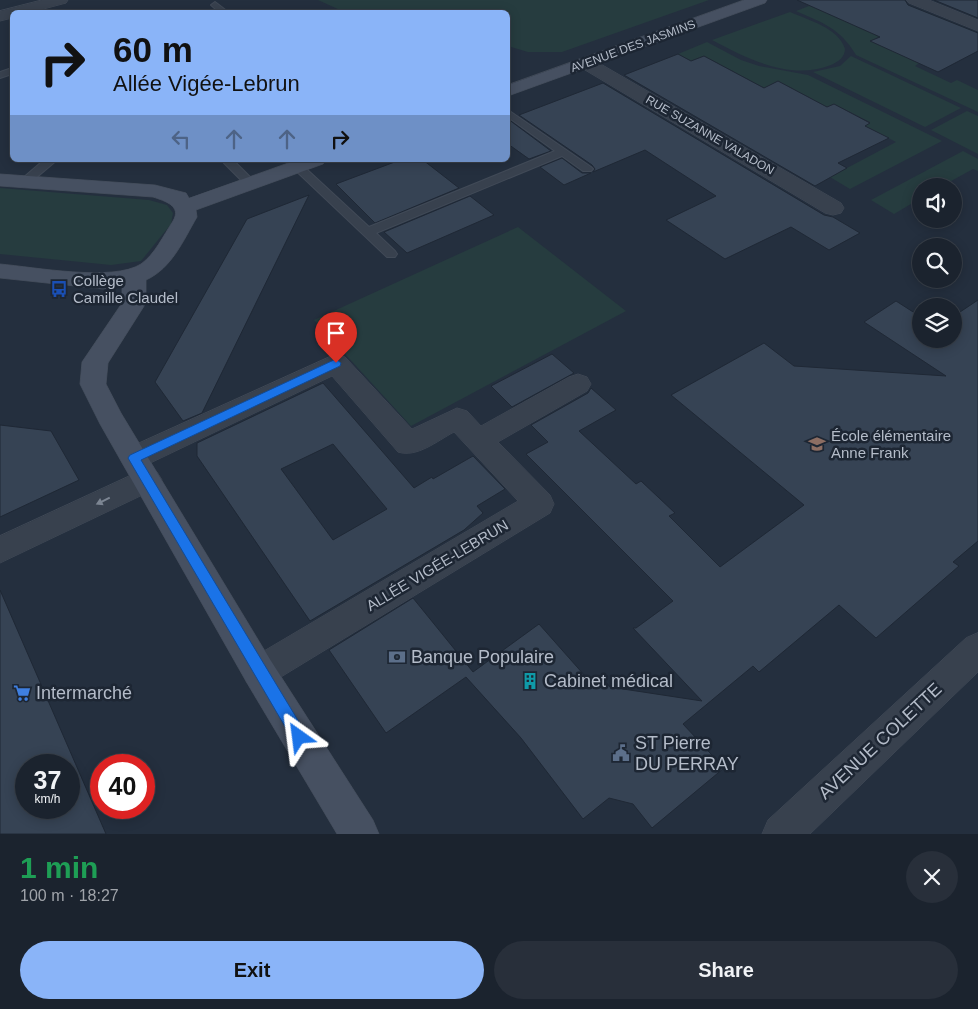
<!DOCTYPE html>
<meta charset="utf-8">
<style>
:root{--surface:#1b232e;--page:#282f3a;--text:#f1f3f6;--muted:#a0a4aa;--line:#39404a;--accent:#8ab4f8}
body{margin:0;font-family:Helvetica,sans-serif;background:var(--page);color:var(--text);height:100vh;display:flex;flex-direction:column;font-size:19px;white-space:nowrap}
*{box-sizing:border-box;margin:0}
p{font-size:16px;color:var(--muted)}
.icon{flex:none;width:28px;height:28px;fill:none;stroke:currentColor;stroke-width:2;stroke-linecap:round;stroke-linejoin:round}
.map{position:relative;height:834px;overflow:hidden}
.sheet{display:flex;flex-direction:column;background:var(--surface);flex:1}
.sheet>*{flex:none}
.banner{position:absolute;left:10px;top:10px;width:500px;height:152px;border-radius:8px;box-shadow:0 2px 12px #0003,0 0 0 1px var(--line);background:#8ab4f8;color:#111;overflow:hidden}
.controls{position:absolute;left:912px;top:178px;display:grid;gap:10px}
.controls a{display:grid;place-items:center;width:50px;height:50px;border-radius:50%;background:var(--surface);box-shadow:0 2px 12px #0003,0 0 0 1px var(--line);font-size:25px}
.speed{position:absolute;left:15px;top:754px;display:flex;gap:10px;font-size:25px;font-weight:700;text-align:center}
.speed>*{display:grid;place-content:center;width:65px;height:65px;border-radius:50%;background:var(--surface);box-shadow:0 2px 12px #0003,0 0 0 1px var(--line);line-height:1}
.speed small{font-size:12px;font-weight:400}
.speed .limit{border:8px solid #d22;background:#fff;color:#111}
.pin{position:absolute;display:grid;place-items:center;width:42px;height:42px;color:#fff;margin:-51px -21px;border-radius:50% 50% 50% 0;rotate:-45deg;box-shadow:0 0 5px #0007}
.pin .icon{rotate:45deg}
.me{position:absolute;width:55px;margin:-28px;rotate:329deg;stroke-linejoin:round;filter:drop-shadow(0 0 4px #0008)}
.turn{display:flex;align-items:center;gap:18px;height:105px;padding:0 20px;font-size:22px}
.turn .icon{width:65px;height:65px;stroke-width:2.5}
.turn b{display:block;font-size:35px;line-height:42px}
.lanes{display:flex;align-items:center;height:48px;padding:0 20px;background:#0003;justify-content:center;gap:25px;direction:ltr}
.lanes .off{opacity:.35}
.round{display:grid;place-items:center;flex:none;width:52px;height:52px;border-radius:26px;background:var(--page)}
.summary{display:flex;align-items:center;justify-content:space-between;height:85px;padding:0 20px}
h1{font-size:30px;font-weight:700;line-height:38px;color:#1e9e55}
.button{display:flex;gap:10px;margin-top:auto;padding:10px 20px}
.button a{flex:1;height:58px;border-radius:30px;background:var(--accent);color:#111;font-size:20px;font-weight:700;line-height:58px;text-align:center}
.button a+a{background:var(--page);color:var(--text)}
.map>svg:first-child{display:block}
.green{fill:#263c3f}
.building{fill:#364354;stroke:#1f2835;fill-rule:evenodd}
.lines{fill:none;stroke-linecap:round;stroke-linejoin:round}
.lane-casing{stroke:#414a57;stroke-width:2}
.street-casing{stroke:#414a57;stroke-width:1}
.secondary-casing{stroke:#414a57;stroke-width:1}
.lane{fill:#38414e;fill-rule:evenodd}
.street{fill:#38414e;fill-rule:evenodd}
.secondary{fill:#465061;fill-rule:evenodd}
.oneway{fill:#7c8592}
.route{fill:#1a73e8;stroke:#114b97}
.labels{text-anchor:middle;dominant-baseline:central;stroke-width:5;stroke-linejoin:round;paint-order:stroke}
.far-street-label{font-size:12px;fill:#b4bcc9;stroke:#1d2633}
.poi-label{font-size:15px;fill:#b4bcc9;stroke:#1d2633;text-anchor:start}
.street-label{font-size:15px;fill:#b4bcc9;stroke:#1d2633}
.near-poi-label{font-size:18px;fill:#b4bcc9;stroke:#1d2633;text-anchor:start}
.near-street-label{font-size:18px;fill:#b4bcc9;stroke:#1d2633}
</style>
<div class="map">
<svg width="978" height="834" viewBox="0 0 978 834">
<rect width="100%" height="100%" fill="#242f3e"/>
<!-- green -->
<g class="green">
<path d="M318 0H709L562 52H528L508 46V12H394L388 11 340 10Z"/>
<path d="M822 1 880 36 871 41 919 63 915 66 951 83 957 80 978 90V112L856 55C840 28 823 23 796 11Z"/>
<path d="M790 12C808 20 839 28 845 49 845 57 838 62 831 65 790 81 748 59 712 40Z"/>
<path d="M707 42 741 60 759 66 808 75 942 141 850 189 830 177 896 142 865 126 870 122 834 104 827 107 778 81 764 88 704 56 691 61 678 54Z"/>
<path d="M851 56 961 108 925 127 813 72 840 66Z"/>
<path d="M967 111 978 116V154L931 130Z"/>
<path d="M963 151 978 159V171L973 169 942 186H921V198L894 214 871 200Z"/>
<path d="M0 188 149 200 167 205 173 213 171 224 141 261 111 265 0 254Z"/>
<path d="M518 227 626 311 411 426 314 320Z"/>
</g>
<!-- building -->
<g class="building">
<path d="M797 0H905L908 5 978 33V51L938 72 870 41 880 37Z"/>
<path d="M934 0H978V18Z"/>
<path d="M678 54 691 61 704 56 764 88 778 81 827 107 834 104 870 123 865 126 889 138 838 163 847 168 815 186 624 75Z"/>
<path d="M603 83 824 215 833 217 860 233 829 250 791 227 725 259 666 220 716 196 645 150 593 172 595 169 592 165 519 115Z"/>
<path d="M508 119 551 151 529 159 508 144Z"/>
<path d="M562 158 582 173H591L564 185 540 167Z"/>
<path d="M400 160H423L459 188 375 223 336 184Z"/>
<path d="M309 195 202 413 183 421 155 382 247 219Z"/>
<path d="M470 196 494 215 407 253 384 232Z"/>
<path d="M978 300V541L953 562 959 566 876 638 839 605 759 672 753 666 683 724 724 768 652 828 633 804 609 798 583 819 521 738 466 677 386 733 329 650 413 598 473 672 539 624 593 685 602 678 610 687 702 701 633 628H636L673 601 526 454 548 442 531 425 588 393 591 388 616 410 579 431 636 484 641 481 675 513 669 516 720 567 804 505 671 395 764 343 794 366 946 376 864 322 896 301 921 317V339H954V316Z"/>
<path d="M552 354 574 373 512 407 491 386Z"/>
<path d="M323 383 414 488 432 477 433 479 473 456 505 489 477 506 483 513 464 530 310 621 197 456V443ZM333 444 387 509 333 540 281 469Z"/>
<path d="M0 425 51 431 79 480 0 517Z"/>
<path d="M0 590 106 834H0ZM26 765H69V808H26Z"/>
</g>
<g class="lines">
<!-- lane casing -->
<g class="lane-casing">
<g id="lane">
<path d="M215 2 228 12H219L211 5Z"/>
<path d="M12 68V74L0 78V72Z"/>
<path d="M508 110 591 167 593 169 591 171H583L562 156 376 233 395 251 397 254 395 257H387L292 167 294 165H302L369 227 555 151 508 117Z"/>
<path d="M44 160H57L31 182H23L21 180 23 178Z"/>
<path d="M221 160H233L257 184 255 186H247Z"/>
</g>
</g>
<!-- street casing -->
<g class="street-casing">
<g id="street">
<path d="M42 0H68L66 3 32 12H12V18L0 21V11Z"/>
<path d="M907 0H929L978 20V31L909 3Z"/>
<path d="M586 58 592 59 841 203 844 208 841 213 833 215 825 213 580 67 577 63 580 59Z"/>
<path d="M336 354 345 357 412 429 457 408 467 411 481 426 569 377 578 374 587 377 591 384 587 391 498 442 550 495 554 504 550 513 271 683 259 688 247 683 242 672 247 661 518 501 454 432C437 441 417 458 398 452L332 376 144 466 134 469 124 466 120 458 124 450Z"/>
<path d="M147 468 157 472 162 480 157 488 0 563V536Z"/>
<path d="M978 633V672L810 834H762L768 820 966 638Z"/>
</g>
</g>
<!-- secondary casing -->
<g class="secondary-casing">
<g id="secondary">
<path d="M744 0H767L765 3 508 96V85Z"/>
<path d="M297 160H326L323 164 196 210 197 217C183 241 172 268 146 280V303L108 363 106 384 121 413 271 661 373 820 379 834H337L247 683 100 424 80 384 82 362 122 303V285L103 289 0 278V264C34 267 113 282 141 264 155 254 163 236 173 221 182 206 165 201 153 197L0 186V174L155 185 186 193 189 198Z"/>
</g>
</g>
<!-- lane -->
<use href="#lane" class="lane"/>
<!-- street -->
<use href="#street" class="street"/>
<!-- secondary -->
<use href="#secondary" class="secondary"/>
</g>
<!-- one-way arrows -->
<defs><path id="oneway-solid" d="M-6-.8H1V-3.2L6.5 0L1 3.2V.8H-6Z" transform="scale(1.25)"/></defs>
<use class="oneway" href="#oneway-solid" transform="translate(103 501) rotate(154)"/>
<!-- route -->
<path class="route" d="M336 359 341 363 340 366 141 460 305 732 307 737 305 742 299 744 294 742 128 458 130 455Z"/>
<!-- icons -->
<defs>
<g id="bus-bare" transform="scale(1.35)"><path d="M-5-6H5V4H4V6H2V4H-2V6H-4V4H-5ZM-3.5-4V0h7V-4ZM-3.5 1.2v1.5H-2V1.2ZM2 1.2v1.5H3.5V1.2Z" fill="#1a4fb4" stroke="#1d2633" stroke-width="2.5" paint-order="stroke"/></g>
<g id="school-bare" transform="scale(1.35)"><path d="M0-5L7-2L0 1L-7-2ZM-4 1L0 2.5L4 1V4Q0 6-4 4Z" fill="#8d6e63" stroke="#1d2633" stroke-width="2.5" paint-order="stroke"/></g>
<g id="bank-bare" transform="scale(1.35)"><path d="M-6-4H6V4H-6ZM0-2.3a2.3 2.3 0 1 0 0 4.6a2.3 2.3 0 1 0 0-4.6Z" fill="#5c6f8a" stroke="#1d2633" stroke-width="2.5" paint-order="stroke"/></g>
<g id="building-bare" transform="scale(1.35)"><path d="M-4-6H4V6H1V3H-1V6H-4ZM-2.5-4.3h1.7v1.8h-1.7ZM.8-4.3h1.7v1.8H.8ZM-2.5-1h1.7V.8h-1.7ZM.8-1h1.7V.8H.8Z" fill="#0f9aa8" stroke="#1d2633" stroke-width="2.5" paint-order="stroke"/></g>
<g id="supermarket-bare" transform="scale(1.35)"><path d="M-6-5.5h2.5l.6 2H6L4.5 2H-2.5L-4.4-4H-6ZM-1.5 3.2a1.3 1.3 0 1 0 .1 0ZM3 3.2a1.3 1.3 0 1 0 .1 0Z" fill="#3f7fe0" stroke="#1d2633" stroke-width="2.5" paint-order="stroke"/></g>
<g id="civic-bare" transform="scale(1.35)"><path d="M-.6-6.5H3V-4.5H.6V-3L4-1V1h2V6H-6V1h2V-1L-.6-3ZM-1.2 2.5V6h2.4V2.5Z" fill="#5c6f8a" stroke="#1d2633" stroke-width="2.5" paint-order="stroke"/></g>
</defs>
<g fill-rule="evenodd">
<use href="#bus-bare" x="59" y="289"/>
<use href="#school-bare" x="817" y="444"/>
<use href="#bank-bare" x="397" y="657"/>
<use href="#building-bare" x="530" y="681"/>
<use href="#supermarket-bare" x="22" y="693"/>
<use href="#civic-bare" x="621" y="753"/>
</g>
<g class="labels">
<!-- far-street labels -->
<g class="far-street-label">
<text transform="translate(633 46) rotate(-20)">AVENUE DES JASMINS</text>
<text transform="translate(710 135) rotate(30)">RUE SUZANNE VALADON</text>
</g>
<!-- poi labels -->
<g class="poi-label">
<text x="73" y="280">Collège<tspan x="73" dy="17">Camille Claudel</tspan></text>
<text x="831" y="435">École élémentaire<tspan x="831" dy="17">Anne Frank</tspan></text>
</g>
<!-- street labels -->
<g class="street-label">
<text transform="translate(437 565) rotate(-31)">ALLÉE VIGÉE-LEBRUN</text>
</g>
<!-- near-poi labels -->
<g class="near-poi-label">
<text x="411" y="657">Banque Populaire</text>
<text x="544" y="681">Cabinet médical</text>
<text x="36" y="693">Intermarché</text>
<text x="635" y="743">ST Pierre<tspan x="635" dy="21">DU PERRAY</tspan></text>
</g>
<!-- near-street labels -->
<g class="near-street-label">
<text transform="translate(880 741) rotate(-43)">AVENUE COLETTE</text>
</g>
</g>
</svg>
<div class="controls">
<a><svg class="icon" aria-label="sound" viewBox="0 0 24 24"><path d="M4 9h4l5-4v14l-5-4H4zM17 9q2 3 0 6"/></svg></a>
<a><svg class="icon" aria-label="search" viewBox="0 0 24 24"><circle cx="10" cy="10" r="6"/><path d="M15 15l6 6"/></svg></a>
<a><svg class="icon" aria-label="layers" viewBox="0 0 24 24"><path d="M12 4l9 5-9 5-9-5zM3 14l9 5 9-5"/></svg></a>
</div>
<div class="speed"><div>37<small>km/h</small></div><div class="limit">40</div></div>
<div class="pin" style="left:336px;top:363px;background:#d93025"><svg class="icon" aria-label="arrive" viewBox="0 0 24 24"><path d="M6 21V4h12l-3 4 3 4H6"/></svg></div>
<svg class="me" style="left:299px;top:737px" viewBox="-20 -20 40 40"><path d="M0-17L14 15 0 8-14 15z" fill="#1a73e8" stroke="#fff" stroke-width="4"/></svg>
<div class="banner">
<div class="turn"><svg class="icon" aria-label="right" viewBox="0 0 24 24"><path d="M7 20v-9h11M14 6l5 5-5 5"/></svg><div><b>60 m</b>Allée Vigée-Lebrun</div></div>
<div class="lanes"><svg class="icon off" aria-label="left" viewBox="0 0 24 24"><path d="M17 20v-9H6M10 6l-5 5 5 5"/></svg><svg class="icon off" aria-label="ahead" viewBox="0 0 24 24"><path d="M12 20V5M6 11l6-6 6 6"/></svg><svg class="icon off" aria-label="ahead" viewBox="0 0 24 24"><path d="M12 20V5M6 11l6-6 6 6"/></svg><svg class="icon" aria-label="right" viewBox="0 0 24 24"><path d="M7 20v-9h11M14 6l5 5-5 5"/></svg></div>
</div>
</div>
<section class="sheet">
<div class="summary"><div><h1>1 min</h1><p>100 m · 18:27</p></div><a class="round"><svg class="icon" aria-label="close" viewBox="0 0 24 24"><path d="M6 6l12 12M18 6L6 18"/></svg></a></div>
<div class="button"><a>Exit</a><a>Share</a></div>
</section>
